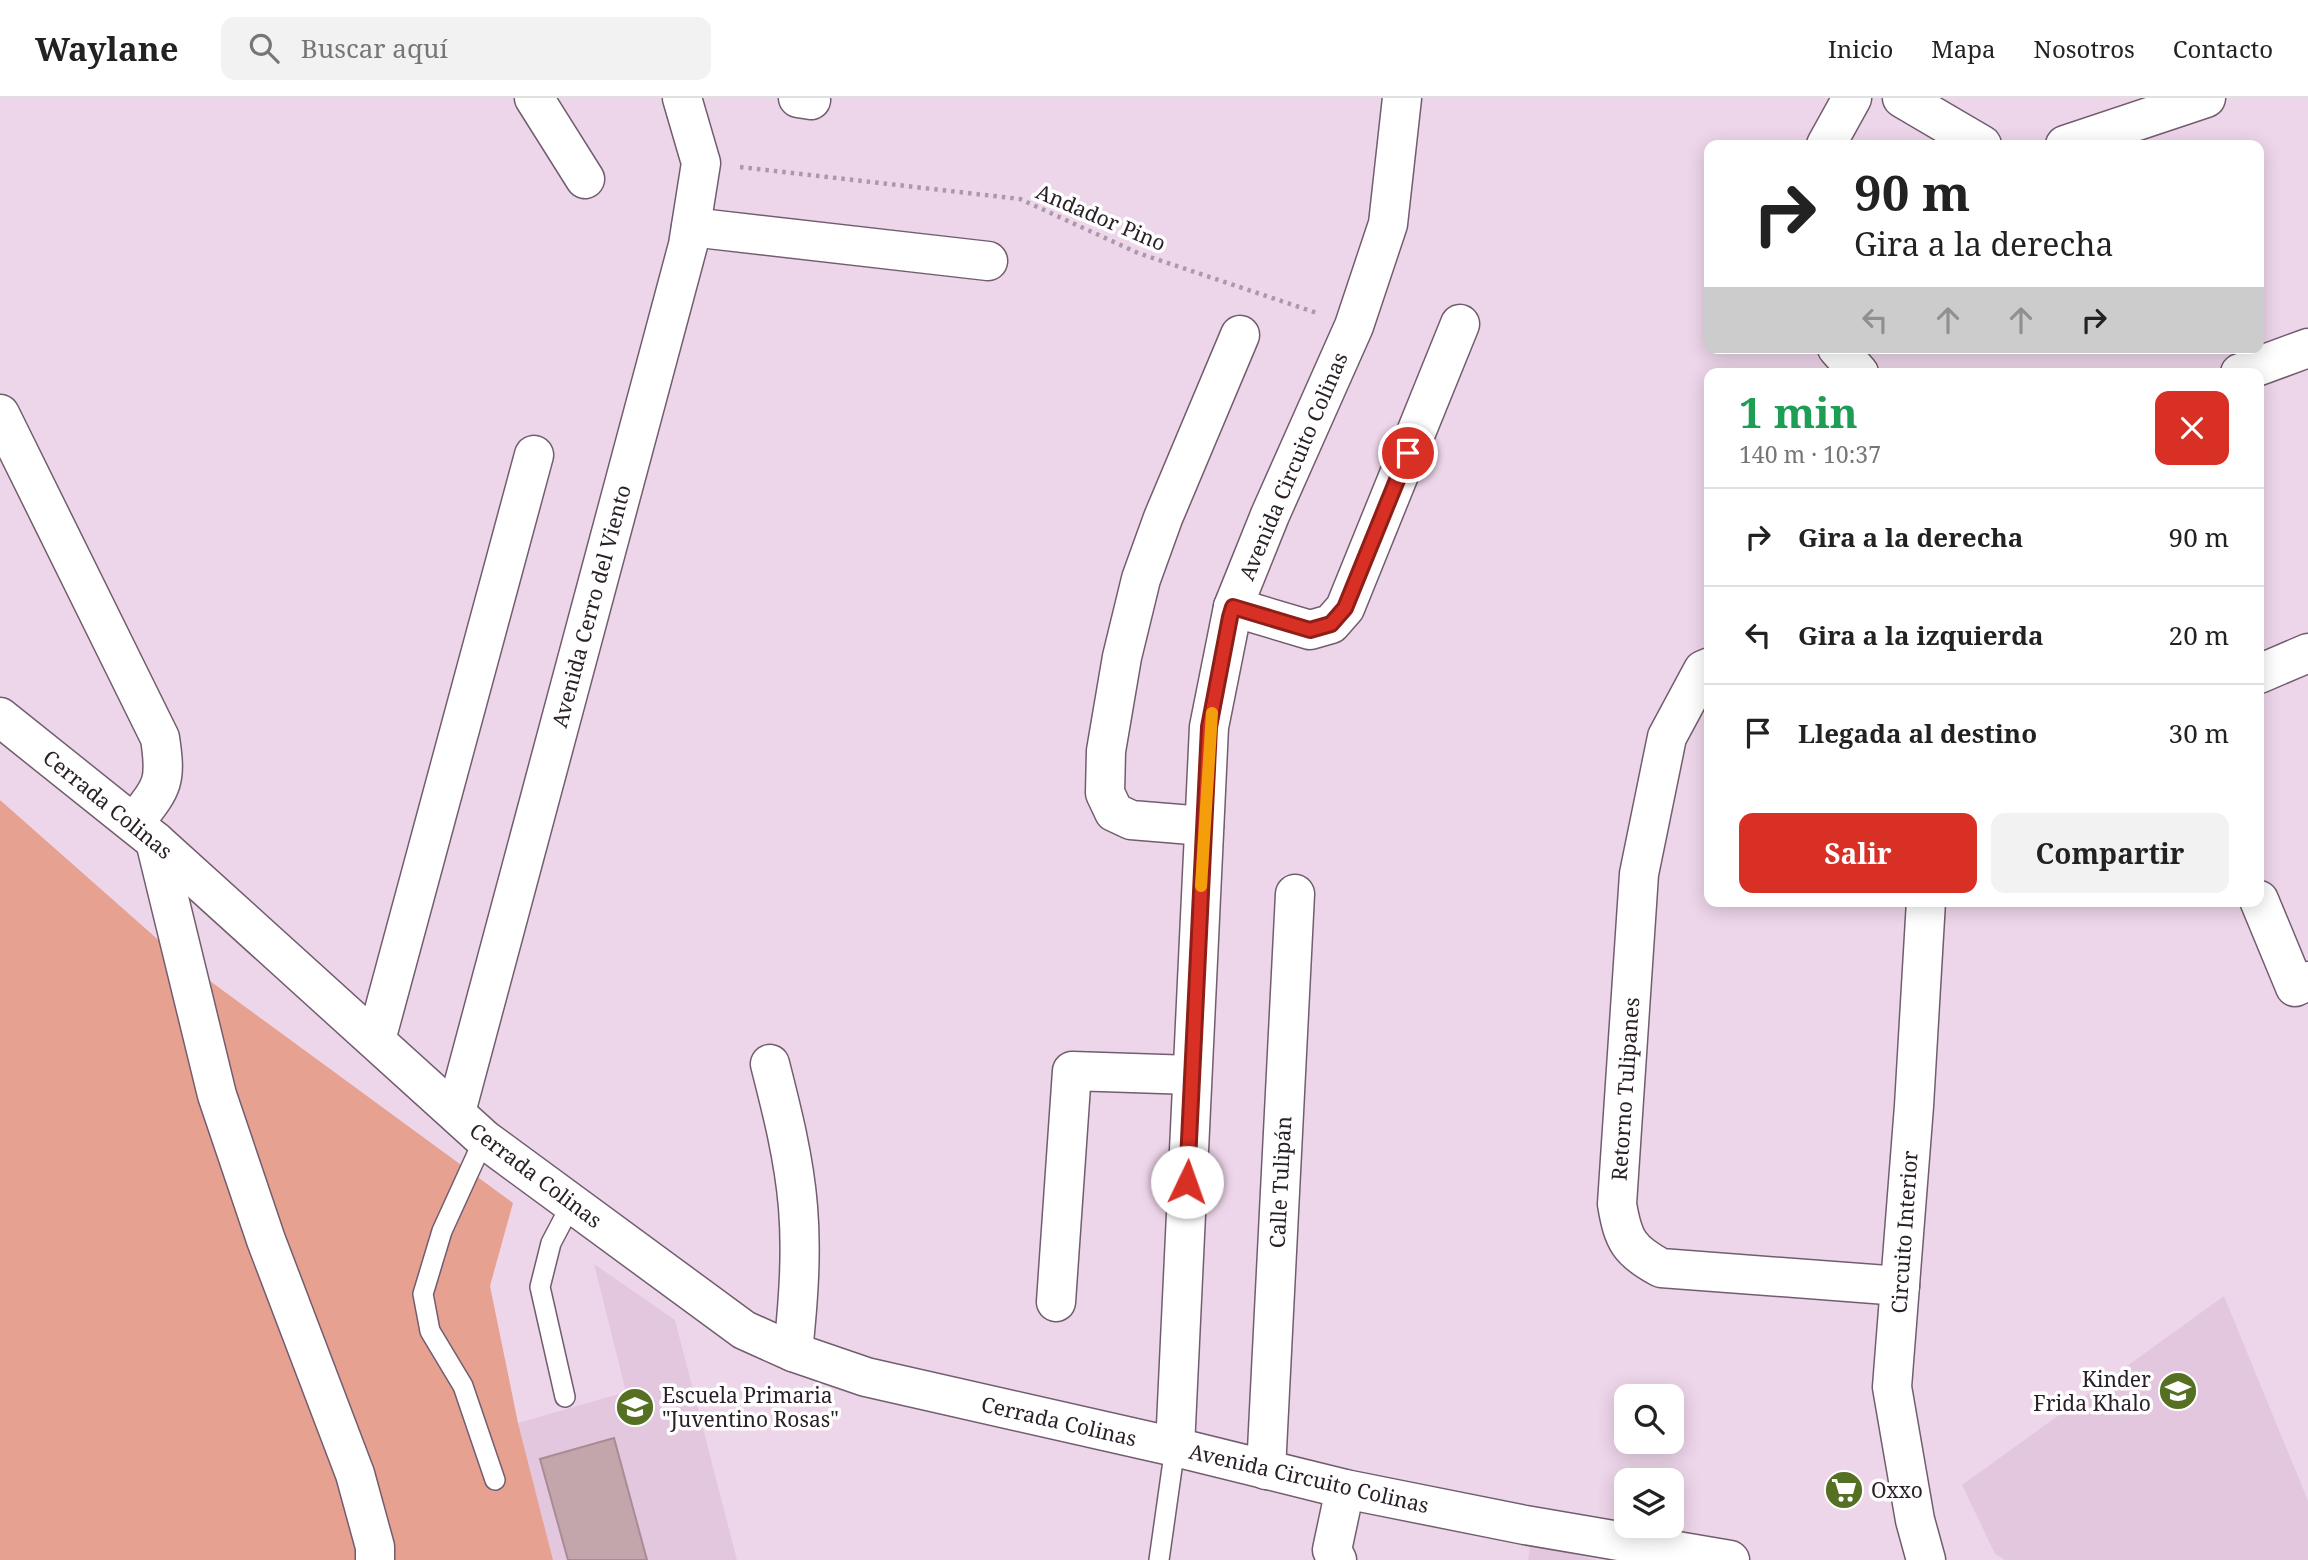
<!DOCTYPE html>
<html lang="es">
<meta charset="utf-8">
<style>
:root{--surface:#fff;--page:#f2f2f2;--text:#222;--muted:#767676;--line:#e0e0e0;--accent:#d93025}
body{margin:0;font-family:"Noto Serif",serif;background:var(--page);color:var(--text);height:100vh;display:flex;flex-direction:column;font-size:26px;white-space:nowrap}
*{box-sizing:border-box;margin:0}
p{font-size:23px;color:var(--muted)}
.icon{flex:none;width:38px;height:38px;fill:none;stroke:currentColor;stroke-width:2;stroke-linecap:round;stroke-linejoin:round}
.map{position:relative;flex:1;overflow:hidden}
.drawer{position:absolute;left:1704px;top:270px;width:560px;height:539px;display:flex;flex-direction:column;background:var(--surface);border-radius:14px;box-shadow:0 4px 18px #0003}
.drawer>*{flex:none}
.banner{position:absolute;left:1704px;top:42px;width:560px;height:214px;border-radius:14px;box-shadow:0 4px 18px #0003;background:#fff;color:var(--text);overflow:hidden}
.buttons{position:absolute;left:1614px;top:1286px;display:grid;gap:14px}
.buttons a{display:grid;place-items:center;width:70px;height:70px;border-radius:14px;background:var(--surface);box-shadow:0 4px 18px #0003;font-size:35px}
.pin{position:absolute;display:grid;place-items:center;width:60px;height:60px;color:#fff;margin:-30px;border:4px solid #fff;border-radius:50%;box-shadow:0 2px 7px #0007}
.me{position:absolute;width:77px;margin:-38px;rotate:3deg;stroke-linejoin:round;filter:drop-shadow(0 0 5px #0008)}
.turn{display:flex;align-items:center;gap:24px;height:147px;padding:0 35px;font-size:32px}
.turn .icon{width:91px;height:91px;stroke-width:2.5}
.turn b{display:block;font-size:49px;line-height:60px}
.lanes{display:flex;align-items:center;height:66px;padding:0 35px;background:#0003;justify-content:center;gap:35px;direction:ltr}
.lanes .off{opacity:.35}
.round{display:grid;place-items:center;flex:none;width:74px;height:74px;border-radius:14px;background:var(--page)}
.summary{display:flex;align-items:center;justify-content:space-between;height:119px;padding:0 35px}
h1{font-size:42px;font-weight:700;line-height:52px;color:#1e9e55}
.button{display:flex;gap:14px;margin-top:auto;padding:14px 35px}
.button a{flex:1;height:80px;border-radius:14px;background:var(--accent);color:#fff;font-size:28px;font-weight:700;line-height:80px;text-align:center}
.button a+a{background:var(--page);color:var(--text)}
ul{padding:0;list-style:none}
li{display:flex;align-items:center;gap:21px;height:98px;padding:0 35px;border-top:2px solid var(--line)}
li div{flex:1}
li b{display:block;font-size:26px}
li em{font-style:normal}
header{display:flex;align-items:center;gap:42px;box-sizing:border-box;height:98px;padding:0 35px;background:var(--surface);border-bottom:2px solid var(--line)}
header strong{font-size:33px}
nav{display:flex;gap:38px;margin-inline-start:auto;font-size:24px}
.search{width:490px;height:63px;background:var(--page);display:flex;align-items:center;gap:18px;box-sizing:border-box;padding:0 24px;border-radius:14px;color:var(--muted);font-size:26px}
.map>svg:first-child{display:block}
.built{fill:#e3c7de}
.green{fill:#e6a191}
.building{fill:#c3a5ac;stroke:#a98c93;stroke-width:2}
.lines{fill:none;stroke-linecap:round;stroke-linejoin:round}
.service-casing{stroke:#725d6e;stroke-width:22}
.minor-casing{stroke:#725d6e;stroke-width:41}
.secondary-casing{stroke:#725d6e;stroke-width:41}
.path{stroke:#ab98a8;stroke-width:4.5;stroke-dasharray:3.5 5;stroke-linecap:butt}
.service{stroke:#fff;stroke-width:19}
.minor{stroke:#fff;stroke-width:38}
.secondary{stroke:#fff;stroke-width:38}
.route-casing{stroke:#8d1f18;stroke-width:18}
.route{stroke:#d93025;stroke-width:12}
.slow{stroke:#f59e0b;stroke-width:12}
.labels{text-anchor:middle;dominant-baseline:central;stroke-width:7;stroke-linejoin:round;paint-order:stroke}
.street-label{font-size:21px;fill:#2a2128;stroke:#fff}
.poi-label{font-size:21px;fill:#2a2128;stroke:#fff;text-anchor:start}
</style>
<header>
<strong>Waylane</strong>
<div class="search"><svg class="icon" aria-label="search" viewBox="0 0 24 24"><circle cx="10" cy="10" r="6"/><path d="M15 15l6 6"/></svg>Buscar aquí</div>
<nav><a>Inicio</a><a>Mapa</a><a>Nosotros</a><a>Contacto</a></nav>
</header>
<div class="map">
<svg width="2308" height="1462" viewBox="0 0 2308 1462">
<rect width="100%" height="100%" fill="#eed6ea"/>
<!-- built -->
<g class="built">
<path d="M594 1166 675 1222 737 1462H553L518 1325 626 1294Z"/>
<path d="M2224 1198 2308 1403V1462H2005L1995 1456 1962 1387Z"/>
<path d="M1530 1446 1598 1462H1528Z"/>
</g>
<!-- green -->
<path class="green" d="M0 702 180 861 513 1105 490 1188 518 1325 553 1462H0Z"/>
<!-- building -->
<path class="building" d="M614 1340 647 1462H568L540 1361Z"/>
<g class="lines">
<!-- service casing -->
<g class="service-casing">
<g id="service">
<path d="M484 1041 442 1133 423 1196 430 1233 463 1288 495 1382"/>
<path d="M565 1299 540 1189 551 1145 572 1105"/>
<path d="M1159 1462 1175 1349"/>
</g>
</g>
<!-- minor casing -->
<g class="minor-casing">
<g id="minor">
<path d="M534 0 585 81"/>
<path d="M798 0 811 2"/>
<path d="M1902 0 1982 47"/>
<path d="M1826 47 1852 0"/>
<path d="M2065 47 2206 0"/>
<path d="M691 129 988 163"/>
<path d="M1837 250 1859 275"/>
<path d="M2240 275 2308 250"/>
<path d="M0 316 160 640C167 686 162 689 134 725"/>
<path d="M1233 509 1310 532 1331 526 1345 510 1460 226"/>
<path d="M1710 569 1703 572 1667 639 1639 776 1617 1106C1623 1142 1629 1153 1661 1170L1900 1188"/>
<path d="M2259 576 2308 555"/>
<path d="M1204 728 1131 722 1114 714 1105 695 1106 653 1122 559 1141 481 1163 420 1240 237"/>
<path d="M155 743 217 997 266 1142 355 1376 375 1449V1462"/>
<path d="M2259 802 2295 889 2308 883"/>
<path d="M376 942 534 357"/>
<path d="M770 966C782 1013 794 1060 798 1109 802 1157 798 1206 793 1254"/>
<path d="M456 1014 688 147 701 65 682 0"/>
<path d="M1056 1204 1072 973 1192 977"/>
<path d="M1175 1349 1209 629 1233 509 1270 417 1354 228 1388 126 1402 0"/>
<path d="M1266 1372 1295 796"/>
<path d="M1337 1462 1332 1452 1345 1391"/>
<path d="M1926 1462 1915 1422 1892 1289 1914 1008 1926 803"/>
</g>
</g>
<!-- secondary casing -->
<g class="secondary-casing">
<path id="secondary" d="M0 619 155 743 484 1041 744 1232 793 1254 866 1279 1175 1349 1345 1391 1525 1427 1730 1462"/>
</g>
<!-- path -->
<path class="path" d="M740 69 1020 101 1138 155 1317 215"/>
<!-- service -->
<use href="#service" class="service"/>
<!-- minor -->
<use href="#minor" class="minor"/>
<!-- secondary -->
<use href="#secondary" class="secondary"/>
</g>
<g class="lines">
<!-- route casing -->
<g class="route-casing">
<path id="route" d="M1187 1084 1209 629 1230 519 1233 509 1310 532 1331 526 1345 510 1408 355"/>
</g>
<!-- route -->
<use href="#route" class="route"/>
<!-- slow -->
<path class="slow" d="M1201 788 1212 615"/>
</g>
<!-- icons -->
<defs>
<g id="school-disc" transform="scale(2.0125)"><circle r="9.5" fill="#557023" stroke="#fff"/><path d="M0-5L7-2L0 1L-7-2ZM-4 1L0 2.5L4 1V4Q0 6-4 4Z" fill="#fff"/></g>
<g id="supermarket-disc" transform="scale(2.0125)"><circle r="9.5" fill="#557023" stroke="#fff"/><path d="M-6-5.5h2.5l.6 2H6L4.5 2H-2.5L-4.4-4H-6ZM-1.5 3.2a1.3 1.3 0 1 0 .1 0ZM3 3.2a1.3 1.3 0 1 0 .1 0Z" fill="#fff"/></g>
</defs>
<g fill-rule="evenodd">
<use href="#school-disc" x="2178" y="1293"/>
<use href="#school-disc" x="635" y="1309"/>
<use href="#supermarket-disc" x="1844" y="1392"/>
</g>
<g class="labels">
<!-- street labels -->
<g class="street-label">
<text transform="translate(1101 119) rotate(23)">Andador Pino</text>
<text transform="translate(1293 368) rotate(-67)">Avenida Circuito Colinas</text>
<text transform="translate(591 508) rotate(-75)">Avenida Cerro del Viento</text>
<text transform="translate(108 706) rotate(39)">Cerrada Colinas</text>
<text transform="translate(1625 991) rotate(-86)">Retorno Tulipanes</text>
<text transform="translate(536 1077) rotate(37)">Cerrada Colinas</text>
<text transform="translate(1280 1084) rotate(-87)">Calle Tulipán</text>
<text transform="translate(1904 1134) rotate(-86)">Circuito Interior</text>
<text transform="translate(1059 1323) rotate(13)">Cerrada Colinas</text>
<text transform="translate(1309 1380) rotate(13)">Avenida Circuito Colinas</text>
</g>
<!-- poi labels -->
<g class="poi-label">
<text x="2151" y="1281" text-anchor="end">Kinder<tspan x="2151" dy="24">Frida Khalo</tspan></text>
<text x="662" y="1297">Escuela Primaria<tspan x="662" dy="24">"Juventino Rosas"</tspan></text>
<text x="1871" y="1392">Oxxo</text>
</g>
</g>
</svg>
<div class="buttons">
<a><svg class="icon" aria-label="search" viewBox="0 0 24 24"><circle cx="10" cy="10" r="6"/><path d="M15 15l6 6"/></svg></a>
<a><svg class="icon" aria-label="layers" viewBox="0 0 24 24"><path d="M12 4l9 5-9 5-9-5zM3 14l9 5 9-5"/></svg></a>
</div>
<div class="pin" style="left:1408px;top:355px;background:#d93025"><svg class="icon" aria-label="arrive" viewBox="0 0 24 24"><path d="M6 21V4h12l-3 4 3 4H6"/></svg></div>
<svg class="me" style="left:1187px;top:1084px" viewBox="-20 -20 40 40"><circle r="19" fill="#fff"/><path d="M0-13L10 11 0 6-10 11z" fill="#d93025"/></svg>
<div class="banner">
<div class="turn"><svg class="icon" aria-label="right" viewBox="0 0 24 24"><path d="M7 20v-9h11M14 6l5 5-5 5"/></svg><div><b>90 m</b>Gira a la derecha</div></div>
<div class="lanes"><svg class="icon off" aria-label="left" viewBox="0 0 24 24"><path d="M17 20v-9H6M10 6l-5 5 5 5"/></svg><svg class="icon off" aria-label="ahead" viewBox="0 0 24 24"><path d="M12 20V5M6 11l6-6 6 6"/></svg><svg class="icon off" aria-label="ahead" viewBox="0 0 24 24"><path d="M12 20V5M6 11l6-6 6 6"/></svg><svg class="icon" aria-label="right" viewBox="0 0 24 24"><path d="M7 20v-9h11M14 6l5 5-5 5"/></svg></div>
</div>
<section class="drawer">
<div class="summary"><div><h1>1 min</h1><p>140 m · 10:37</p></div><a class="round" style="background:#d93025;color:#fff"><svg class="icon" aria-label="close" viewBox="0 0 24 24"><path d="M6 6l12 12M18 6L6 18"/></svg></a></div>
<ul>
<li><svg class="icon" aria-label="right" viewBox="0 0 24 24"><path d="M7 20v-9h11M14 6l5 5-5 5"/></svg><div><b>Gira a la derecha</b></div><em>90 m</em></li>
<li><svg class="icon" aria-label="left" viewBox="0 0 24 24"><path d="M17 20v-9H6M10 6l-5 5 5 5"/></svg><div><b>Gira a la izquierda</b></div><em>20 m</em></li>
<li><svg class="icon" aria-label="arrive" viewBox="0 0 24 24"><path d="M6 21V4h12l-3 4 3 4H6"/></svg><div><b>Llegada al destino</b></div><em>30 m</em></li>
</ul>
<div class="button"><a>Salir</a><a>Compartir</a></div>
</section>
</div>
